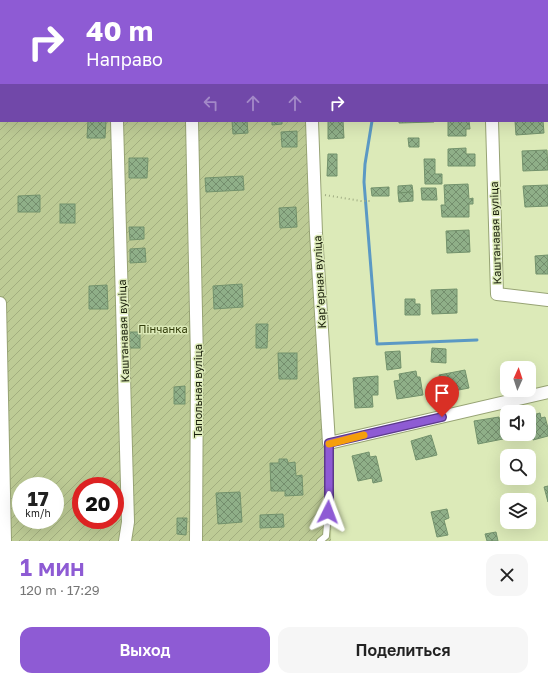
<!DOCTYPE html>
<html lang="ru">
<meta charset="utf-8">
<style>
:root{--surface:#fff;--page:#f6f6f6;--text:#222;--muted:#767676;--accent:#8e5bd4}
body{margin:0;font-family:"Golos Text",sans-serif;background:var(--page);color:var(--text);height:100vh;display:flex;flex-direction:column;font-size:15px;white-space:nowrap}
*{box-sizing:border-box;margin:0}
p{font-size:13px;color:var(--muted)}
.icon{flex:none;width:22px;height:22px;fill:none;stroke:currentColor;stroke-width:2;stroke-linecap:round;stroke-linejoin:round}
.map{position:relative;height:541px;overflow:hidden}
.side{display:flex;flex-direction:column;background:var(--surface);flex:1}
.side>*{flex:none}
.guide{position:absolute;left:0px;top:0px;width:548px;height:122px;box-shadow:0 4px 16px #0002;background:#8e5bd4;color:#fff;overflow:hidden}
.needle{width:26px;rotate:3deg}
.fabs{position:absolute;left:500px;top:361px;display:grid;gap:8px}
.fabs a{display:grid;place-items:center;width:36px;height:36px;border-radius:8px;background:var(--surface);box-shadow:0 4px 16px #0002;font-size:20px}
.speed{position:absolute;left:12px;top:477px;display:flex;gap:8px;font-size:20px;font-weight:700;text-align:center}
.speed>*{display:grid;place-content:center;width:52px;height:52px;border-radius:50%;background:var(--surface);box-shadow:0 4px 16px #0002;line-height:1}
.speed small{font-size:10px;font-weight:400}
.speed .limit{border:6px solid #d22;background:#fff;color:#111}
.pin{position:absolute;display:grid;place-items:center;width:34px;height:34px;color:#fff;margin:-41px -17px;border-radius:50% 50% 50% 0;rotate:-45deg;box-shadow:0 0 4px #0007}
.pin .icon{rotate:45deg}
.me{position:absolute;width:44px;margin:-22px;rotate:3deg;stroke-linejoin:round;filter:drop-shadow(0 0 3px #0008)}
.turn{display:flex;align-items:center;gap:14px;height:84px;padding:0 20px;font-size:18px}
.turn .icon{width:52px;height:52px;stroke-width:2.5}
.turn b{display:block;font-size:28px;line-height:34px}
.lanes{display:flex;align-items:center;height:38px;padding:0 20px;background:#0003;justify-content:center;gap:20px;direction:ltr}
.lanes .off{opacity:.35}
.round{display:grid;place-items:center;flex:none;width:42px;height:42px;border-radius:12px;background:var(--page)}
.head{display:flex;align-items:center;justify-content:space-between;height:68px;padding:0 20px}
h1{font-size:24px;font-weight:600;line-height:30px;color:var(--accent)}
.cta{display:flex;gap:8px;margin-top:auto;padding:8px 20px}
.cta a{flex:1;height:46px;border-radius:12px;background:var(--accent);color:#fff;font-size:16px;font-weight:600;line-height:46px;text-align:center}
.cta a+a{background:var(--page);color:var(--text)}
.map>svg:first-child{display:block}
.garden{fill:url(#garden-furrows);fill-rule:evenodd}
.lines{fill:none;stroke-linecap:round;stroke-linejoin:round}
.stream{stroke:#5b99c4;stroke-width:3}
.building{fill:url(#building-cross-hatch);stroke:#73926c}
.lane-casing{stroke:#97a374;stroke-width:8}
.street-casing{stroke:#97a374;stroke-width:14}
.path{stroke:#a0ac83;stroke-width:2;stroke-dasharray:1 3;stroke-linecap:butt}
.lane{stroke:#fff;stroke-width:6}
.street{stroke:#fff;stroke-width:12}
.route-casing{stroke:#5c3b8a;stroke-width:10}
.route{stroke:#8e5bd4;stroke-width:7}
.slow{stroke:#f59e0b;stroke-width:7}
.labels{text-anchor:middle;dominant-baseline:central;stroke-width:3;stroke-linejoin:round;paint-order:stroke}
.street-label{font-size:11px;fill:#171c09;stroke:#dceab8}
.park-label{font-size:11px;fill:#343e0b;stroke:#dceab8}
</style>
<div class="map">
<svg width="548" height="541" viewBox="0 0 548 541">
<defs>
<pattern id="garden-furrows" width="10" height="10" patternUnits="userSpaceOnUse"><rect width="10" height="10" fill="#bdcb95"/><path d="M-1 1l2-2M0 10L10 0M9 11l2-2" fill="none" stroke="#a2ae7f"/></pattern>
<pattern id="building-cross-hatch" width="8" height="8" patternUnits="userSpaceOnUse"><rect width="8" height="8" fill="#8faf88"/><path d="M0 0l8 8M0 8l8-8" fill="none" stroke="#748e6d"/></pattern>
</defs>
<rect width="100%" height="100%" fill="#dceab8"/>
<!-- garden -->
<path class="garden" d="M0 0H367L1 1V121H315L333 444 331 541H0ZM21 486H55V520H21ZM81 486H115V520H81Z"/>
<g class="lines">
<!-- stream -->
<g class="stream">
<path d="M391 1V0"/>
<path d="M372 121 365 164 364 182 377 344 477 340"/>
</g>
</g>
<!-- building -->
<g class="building">
<rect x="208" y="0" width="27" height="1"/>
<rect x="440" y="0" width="20" height="1"/>
<rect x="513" y="0" width="22" height="1"/>
<path d="M541 0H548V15L547 1Z"/>
<path d="M88 121H106L105 138H87Z"/>
<path d="M232 121H247L248 133 233 134Z"/>
<path d="M272 121H282V124L272 125Z"/>
<path d="M328 121H343L344 138 328 139Z"/>
<path d="M399 121H434V122L399 123Z"/>
<path d="M448 121H469L470 129H466V136H448Z"/>
<path d="M515 121H543L544 133 516 135Z"/>
<path d="M297 131V147H282L281 132Z"/>
<path d="M408 138H419V147H409Z"/>
<path d="M466 148V154H475V166H448V149Z"/>
<path d="M547 150 548 170 523 171 522 151Z"/>
<path d="M328 154H337V176H327Z"/>
<path d="M129 158H148L147 178H129Z"/>
<path d="M424 159H435V174H442V184H425Z"/>
<path d="M243 176 244 190 206 192 205 178Z"/>
<path d="M468 184 469 199 473 198V204H469V217H442L441 205H445L444 185Z"/>
<path d="M412 185 413 192 398 193V186Z"/>
<path d="M548 185V206L525 207 523 186Z"/>
<path d="M389 187V196H372L371 188Z"/>
<path d="M421 188H436L437 200H422Z"/>
<path d="M413 192V201L399 202 398 193Z"/>
<path d="M40 195V212H18V196Z"/>
<rect x="60" y="204" width="15" height="19"/>
<path d="M296 207 297 227 280 228 279 208Z"/>
<path d="M129 227H144V239L130 240Z"/>
<path d="M469 230 470 252 447 253 446 231Z"/>
<path d="M145 248 146 262 130 263V249Z"/>
<path d="M548 255V274H536L535 256Z"/>
<path d="M242 284 243 307 214 309 213 286Z"/>
<path d="M107 285 108 309H89V286Z"/>
<path d="M457 289V313L432 314 431 290Z"/>
<path d="M405 299H415V304H420V315H405Z"/>
<path d="M256 324H268L267 348H256Z"/>
<rect x="128" y="332" width="12" height="16"/>
<path d="M432 348 446 349V363L431 362Z"/>
<path d="M400 351 401 368 387 370 385 352Z"/>
<path d="M278 353H297V379H279Z"/>
<path d="M465 370 469 388 443 393 439 375Z"/>
<path d="M416 371 417 377H420L423 395 397 399 394 381 400 380 399 374Z"/>
<path d="M378 376V395H372L373 407 355 408 353 378Z"/>
<path d="M185 386V404H174V387Z"/>
<path d="M540 413 541 418 545 417 548 428V436L533 440 529 427V416Z"/>
<path d="M499 417 503 439 478 444 474 421Z"/>
<path d="M431 435 437 455 416 460 411 441Z"/>
<path d="M369 452 370 457 376 456 382 481 373 483 372 478 358 481 352 456Z"/>
<path d="M279 459H287L288 463 295 462 296 476 302 475 303 495 285 496V491H271L270 463H279Z"/>
<path d="M548 486V502L544 487Z"/>
<path d="M240 492 242 522 218 524 216 493Z"/>
<path d="M447 509 449 518 444 520 448 535 437 537 431 512Z"/>
<path d="M283 514 284 527 260 528V515Z"/>
<path d="M177 518H187L186 535 177 534Z"/>
<path d="M496 532 498 541H487L485 534Z"/>
</g>
<g class="lines">
<!-- lane casing -->
<g class="lane-casing">
<path id="lane" d="M320 541 326 536 329 501V443"/>
</g>
<!-- street casing -->
<g class="street-casing">
<g id="street">
<path d="M113 0V1"/>
<path d="M190 0V1"/>
<path d="M308 0V1"/>
<path d="M488 0V1"/>
<path d="M117 121 128 522 125 541"/>
<path d="M192 121 197 361 196 541"/>
<path d="M312 121 316 233 329 443 548 392"/>
<path d="M492 121 497 294 548 300"/>
<path d="M0 303 5 541"/>
</g>
</g>
<!-- path -->
<path class="path" d="M325 195 361 201H370"/>
<!-- lane -->
<use href="#lane" class="lane"/>
<!-- street -->
<use href="#street" class="street"/>
</g>
<g class="lines">
<!-- route casing -->
<g class="route-casing">
<path id="route" d="M328 512 329 500V443L442 417"/>
</g>
<!-- route -->
<use href="#route" class="route"/>
<!-- slow -->
<path class="slow" d="M329 444 364 435"/>
</g>
<g class="labels">
<!-- street labels -->
<g class="street-label">
<text transform="translate(495 233) rotate(-92)">Каштанавая вуліца</text>
<text transform="translate(319 282) rotate(-93)">Карʼерная вуліца</text>
<text transform="translate(123 331) rotate(-92)">Каштанавая вуліца</text>
<text transform="translate(197 391) rotate(-90)">Тапольная вуліца</text>
</g>
<!-- park labels -->
<g class="park-label">
<text x="163" y="328">Пінчанка</text>
</g>
</g>
</svg>
<div class="fabs">
<a><svg class="needle" viewBox="-14 -14 28 28"><path d="M0-13l5 13h-10z" fill="#e53935"/><path d="M0 13l5-13h-10z" fill="#767676"/></svg></a>
<a><svg class="icon" aria-label="sound" viewBox="0 0 24 24"><path d="M4 9h4l5-4v14l-5-4H4zM17 9q2 3 0 6"/></svg></a>
<a><svg class="icon" aria-label="search" viewBox="0 0 24 24"><circle cx="10" cy="10" r="6"/><path d="M15 15l6 6"/></svg></a>
<a><svg class="icon" aria-label="layers" viewBox="0 0 24 24"><path d="M12 4l9 5-9 5-9-5zM3 14l9 5 9-5"/></svg></a>
</div>
<div class="speed"><div>17<small>km/h</small></div><div class="limit">20</div></div>
<div class="pin" style="left:442px;top:417px;background:#d93025"><svg class="icon" aria-label="arrive" viewBox="0 0 24 24"><path d="M6 21V4h12l-3 4 3 4H6"/></svg></div>
<svg class="me" style="left:328px;top:512px" viewBox="-20 -20 40 40"><path d="M0-17L14 15 0 8-14 15z" fill="#8e5bd4" stroke="#fff" stroke-width="4"/></svg>
<div class="guide">
<div class="turn"><svg class="icon" aria-label="right" viewBox="0 0 24 24"><path d="M7 20v-9h11M14 6l5 5-5 5"/></svg><div><b>40 m</b>Направо</div></div>
<div class="lanes"><svg class="icon off" aria-label="left" viewBox="0 0 24 24"><path d="M17 20v-9H6M10 6l-5 5 5 5"/></svg><svg class="icon off" aria-label="ahead" viewBox="0 0 24 24"><path d="M12 20V5M6 11l6-6 6 6"/></svg><svg class="icon off" aria-label="ahead" viewBox="0 0 24 24"><path d="M12 20V5M6 11l6-6 6 6"/></svg><svg class="icon" aria-label="right" viewBox="0 0 24 24"><path d="M7 20v-9h11M14 6l5 5-5 5"/></svg></div>
</div>
</div>
<section class="side">
<div class="head"><div><h1>1 мин</h1><p>120 m · 17:29</p></div><a class="round"><svg class="icon" aria-label="close" viewBox="0 0 24 24"><path d="M6 6l12 12M18 6L6 18"/></svg></a></div>
<div class="cta"><a>Выход</a><a>Поделиться</a></div>
</section>
